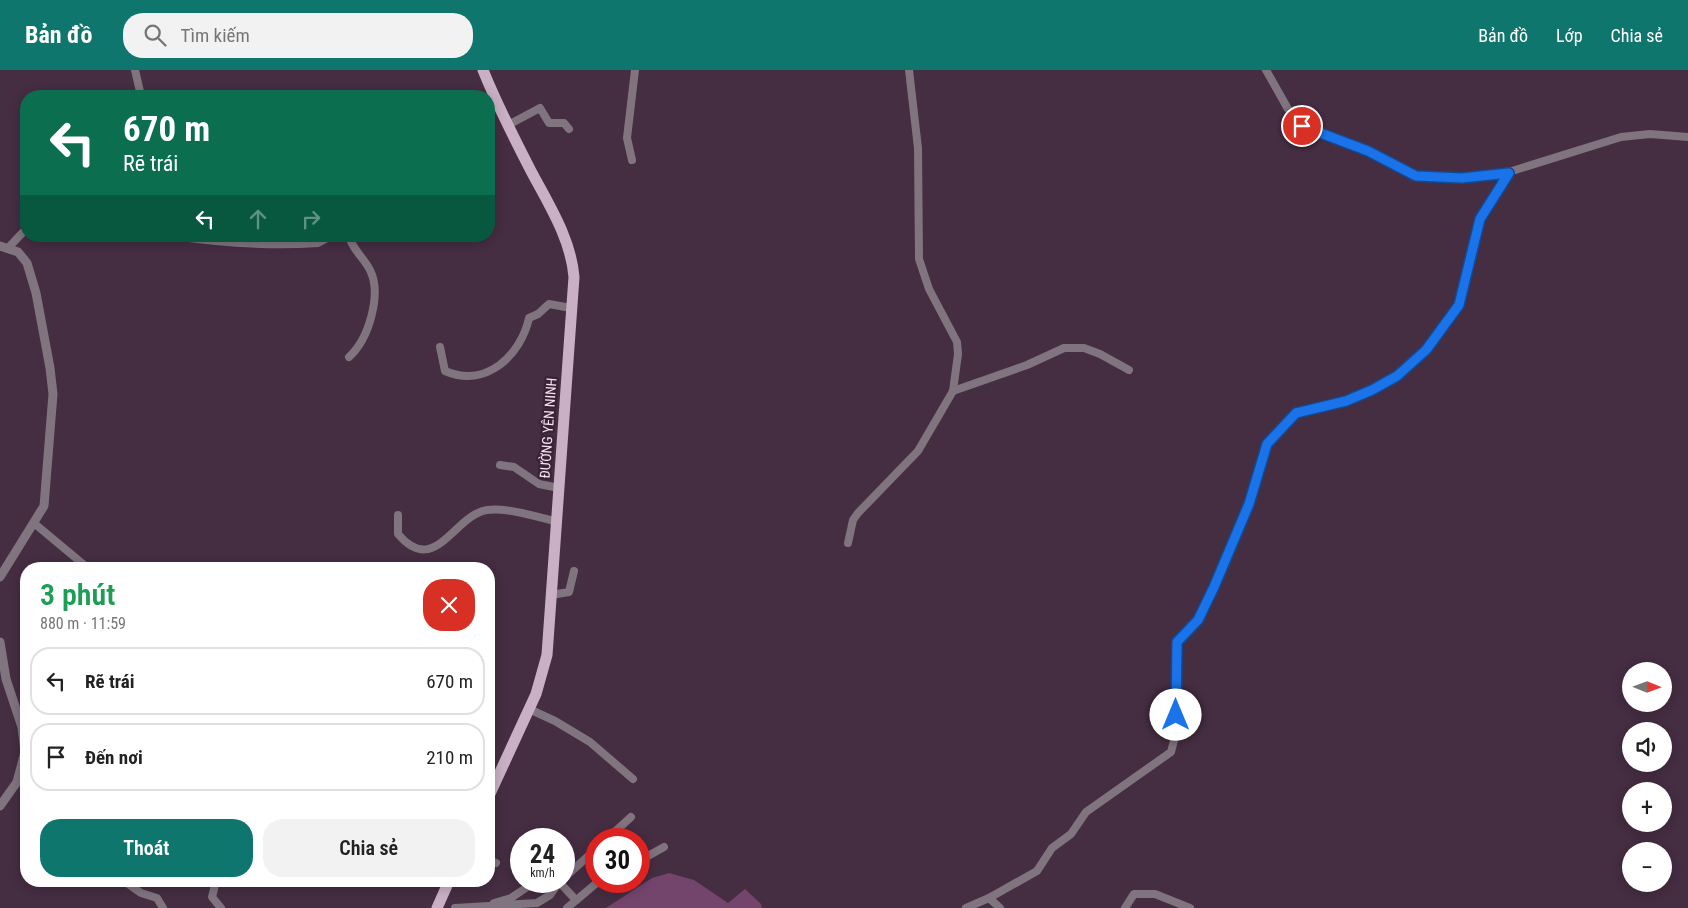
<!DOCTYPE html>
<html lang="vi">
<meta charset="utf-8">
<style>
:root{--surface:#fff;--page:#f2f2f2;--text:#222;--muted:#767676;--line:#e0e0e0;--accent:#0f766e}
body{margin:0;font-family:"Roboto Condensed",sans-serif;background:var(--page);color:var(--text);height:100vh;display:flex;flex-direction:column;font-size:19px;white-space:nowrap}
*{box-sizing:border-box;margin:0}
p{font-size:16px;color:var(--muted)}
.icon{flex:none;width:28px;height:28px;fill:none;stroke:currentColor;stroke-width:2;stroke-linecap:round;stroke-linejoin:round}
.map{position:relative;flex:1;overflow:hidden}
.side{position:absolute;left:20px;top:492px;width:475px;height:325px;display:flex;flex-direction:column;background:var(--surface);border-radius:20px;box-shadow:0 2px 12px #0003}
.side>*{flex:none}
.top-card{position:absolute;left:20px;top:20px;width:475px;height:152px;border-radius:20px;box-shadow:0 2px 12px #0003;background:#0b6e4f;color:#fff;overflow:hidden}
.needle{width:32px;rotate:91deg}
.tools{position:absolute;left:1622px;top:592px;display:grid;gap:10px}
.tools a{display:grid;place-items:center;width:50px;height:50px;border-radius:50%;background:var(--surface);box-shadow:0 2px 12px #0003;font-size:25px}
.speed{position:absolute;left:510px;top:758px;display:flex;gap:10px;font-size:25px;font-weight:700;text-align:center}
.speed>*{display:grid;place-content:center;width:65px;height:65px;border-radius:50%;background:var(--surface);box-shadow:0 2px 12px #0003;line-height:1}
.speed small{font-size:12px;font-weight:400}
.speed .limit{border:8px solid #d22;background:#fff;color:#111}
.pin{position:absolute;display:grid;place-items:center;width:42px;height:42px;color:#fff;margin:-21px;border:2px solid #fff;border-radius:50%;box-shadow:0 1px 5px #0007}
.me{position:absolute;width:55px;margin:-28px;rotate:0deg;stroke-linejoin:round;filter:drop-shadow(0 0 4px #0008)}
.turn{display:flex;align-items:center;gap:18px;height:105px;padding:0 20px;font-size:22px}
.turn .icon{width:65px;height:65px;stroke-width:2.5}
.turn b{display:block;font-size:35px;line-height:42px}
.lanes{display:flex;align-items:center;height:48px;padding:0 20px;background:#0003;justify-content:center;gap:25px;direction:ltr}
.lanes .off{opacity:.35}
.round{display:grid;place-items:center;flex:none;width:52px;height:52px;border-radius:20px;background:var(--page)}
.headline{display:flex;align-items:center;justify-content:space-between;height:85px;padding:0 20px}
h1{font-size:30px;font-weight:600;line-height:38px;color:#1e9e55}
.cta{display:flex;gap:10px;margin-top:auto;padding:10px 20px}
.cta a{flex:1;height:58px;border-radius:20px;background:var(--accent);color:#fff;font-size:20px;font-weight:600;line-height:58px;text-align:center}
.cta a+a{background:var(--page);color:var(--text)}
ul{padding:0;list-style:none}
li{display:flex;align-items:center;gap:15px;height:68px;margin:0 10px 8px;padding:0 10px;border:2px solid var(--line);border-radius:20px}
li div{flex:1}
li b{display:block;font-size:19px}
li em{font-style:normal}
header{display:flex;align-items:center;gap:30px;box-sizing:border-box;height:70px;padding:0 25px;background:var(--accent);color:#fff}
header strong{font-size:24px}
nav{display:flex;gap:28px;margin-inline-start:auto;font-size:18px}
.search{width:350px;height:45px;background:var(--page);display:flex;align-items:center;gap:12px;box-sizing:border-box;padding:0 18px;border-radius:20px;color:var(--muted);font-size:19px}
.map>svg:first-child{display:block}
.green{fill:#73456d}
.lines{fill:none;stroke-linecap:round;stroke-linejoin:round}
.minor{stroke:#80747e;stroke-width:8}
.tertiary{stroke:#80747e;stroke-width:9}
.primary{stroke:#cab0c5;stroke-width:11}
.route-casing{stroke:#114b97;stroke-width:12}
.route{stroke:#1a73e8;stroke-width:9}
.labels{text-anchor:middle;dominant-baseline:central;stroke-width:4.5;stroke-linejoin:round;paint-order:stroke}
.street-label{font-size:14px;fill:#f5e5f2;stroke:#3b2337}
</style>
<header>
<strong>Bản đồ</strong>
<div class="search"><svg class="icon" aria-label="search" viewBox="0 0 24 24"><circle cx="10" cy="10" r="6"/><path d="M15 15l6 6"/></svg>Tìm kiếm</div>
<nav><a>Bản đồ</a><a>Lớp</a><a>Chia sẻ</a></nav>
</header>
<div class="map">
<svg width="1688" height="838" viewBox="0 0 1688 838">
<rect width="100%" height="100%" fill="#452d42"/>
<!-- green -->
<path class="green" d="M669 803 694 810 728 833 745 819 761 834 762 838H606L652 808Z"/>
<g class="lines">
<!-- minor -->
<g class="minor">
<path d="M135 0 141 26"/>
<path d="M909 0 918 78 919 189 929 219 957 272 958 284 953 321"/>
<path d="M1266 0 1288 39 1302 56 1368 81 1416 106 1462 108 1499 105 1621 67 1650 64 1688 67"/>
<path d="M508 55 540 38 549 53H564L569 59"/>
<path d="M632 90 627 68 635 0"/>
<path d="M175 166C222 173 271 176 318 173L331 166"/>
<path d="M349 166C352 179 364 188 370 200 382 224 369 269 349 287"/>
<path d="M9 177 26 159"/>
<path d="M440 277 445 301C486 319 521 285 529 248L538 244 549 234 571 238"/>
<path d="M500 395 514 397 539 414 559 418"/>
<path d="M398 445V464C435 508 454 445 487 440 506 437 537 447 555 451"/>
<path d="M35 454 89 499"/>
<path d="M848 473 853 450 858 443 918 381 953 321 1027 295 1064 278H1084L1100 284 1129 300"/>
<path d="M551 525 569 522 574 501"/>
<path d="M529 639 555 651 590 672 633 709"/>
<path d="M607 769 631 747"/>
<path d="M489 790 496 793"/>
<path d="M639 791 664 777"/>
<path d="M564 808 596 779"/>
<path d="M124 811 141 823 157 828 163 838"/>
<path d="M216 811 212 827 221 838"/>
<path d="M559 812 576 830"/>
<path d="M989 828 1000 838"/>
<path d="M494 833 511 828 536 811"/>
<path d="M455 838 537 833 550 825 560 811"/>
<path d="M567 838 599 811"/>
<path d="M966 838 989 828 1037 801 1052 778 1071 764 1086 742 1171 682 1176 663 1177 572 1198 550 1214 517 1249 434 1267 374 1296 343 1346 331 1372 320 1397 306 1425 280 1459 235 1480 149 1509 103"/>
<path d="M1125 838 1134 824H1155L1190 838"/>
</g>
<!-- tertiary -->
<g class="tertiary">
<path d="M0 176 18 182 27 193 36 223 50 298 53 324 44 436 0 507"/>
<path d="M0 572 6 609 22 657 25 682 17 712 0 736"/>
</g>
<!-- primary -->
<g class="primary">
<path d="M483 0C497 35 514 68 531 101 549 135 571 169 574 207L547 585 536 624 489 726"/>
<path d="M437 838 449 811"/>
</g>
</g>
<g class="lines">
<!-- route casing -->
<g class="route-casing">
<path id="route" d="M1176 645 1177 572 1198 550 1214 517 1249 434 1267 374 1296 343 1346 331 1372 320 1397 306 1426 280 1459 235 1480 149 1509 103 1462 108 1416 106 1368 81 1302 56"/>
</g>
<!-- route -->
<use href="#route" class="route"/>
</g>
<g class="labels">
<!-- street labels -->
<g class="street-label">
<text transform="translate(548 358) rotate(-86)">ĐƯỜNG YÊN NINH</text>
</g>
</g>
</svg>
<div class="tools">
<a><svg class="needle" viewBox="-14 -14 28 28"><path d="M0-13l5 13h-10z" fill="#e53935"/><path d="M0 13l5-13h-10z" fill="#767676"/></svg></a>
<a><svg class="icon" aria-label="sound" viewBox="0 0 24 24"><path d="M4 9h4l5-4v14l-5-4H4zM17 9q2 3 0 6"/></svg></a>
<a>+</a>
<a>−</a>
</div>
<div class="speed"><div>24<small>km/h</small></div><div class="limit">30</div></div>
<div class="pin" style="left:1302px;top:56px;background:#d93025"><svg class="icon" aria-label="arrive" viewBox="0 0 24 24"><path d="M6 21V4h12l-3 4 3 4H6"/></svg></div>
<svg class="me" style="left:1176px;top:645px" viewBox="-20 -20 40 40"><circle r="19" fill="#fff"/><path d="M0-13L10 11 0 6-10 11z" fill="#1a73e8"/></svg>
<div class="top-card">
<div class="turn"><svg class="icon" aria-label="left" viewBox="0 0 24 24"><path d="M17 20v-9H6M10 6l-5 5 5 5"/></svg><div><b>670 m</b>Rẽ trái</div></div>
<div class="lanes"><svg class="icon" aria-label="left" viewBox="0 0 24 24"><path d="M17 20v-9H6M10 6l-5 5 5 5"/></svg><svg class="icon off" aria-label="ahead" viewBox="0 0 24 24"><path d="M12 20V5M6 11l6-6 6 6"/></svg><svg class="icon off" aria-label="right" viewBox="0 0 24 24"><path d="M7 20v-9h11M14 6l5 5-5 5"/></svg></div>
</div>
<section class="side">
<div class="headline"><div><h1>3 phút</h1><p>880 m · 11:59</p></div><a class="round" style="background:#d93025;color:#fff"><svg class="icon" aria-label="close" viewBox="0 0 24 24"><path d="M6 6l12 12M18 6L6 18"/></svg></a></div>
<ul>
<li><svg class="icon" aria-label="left" viewBox="0 0 24 24"><path d="M17 20v-9H6M10 6l-5 5 5 5"/></svg><div><b>Rẽ trái</b></div><em>670 m</em></li>
<li><svg class="icon" aria-label="arrive" viewBox="0 0 24 24"><path d="M6 21V4h12l-3 4 3 4H6"/></svg><div><b>Đến nơi</b></div><em>210 m</em></li>
</ul>
<div class="cta"><a>Thoát</a><a>Chia sẻ</a></div>
</section>
</div>
